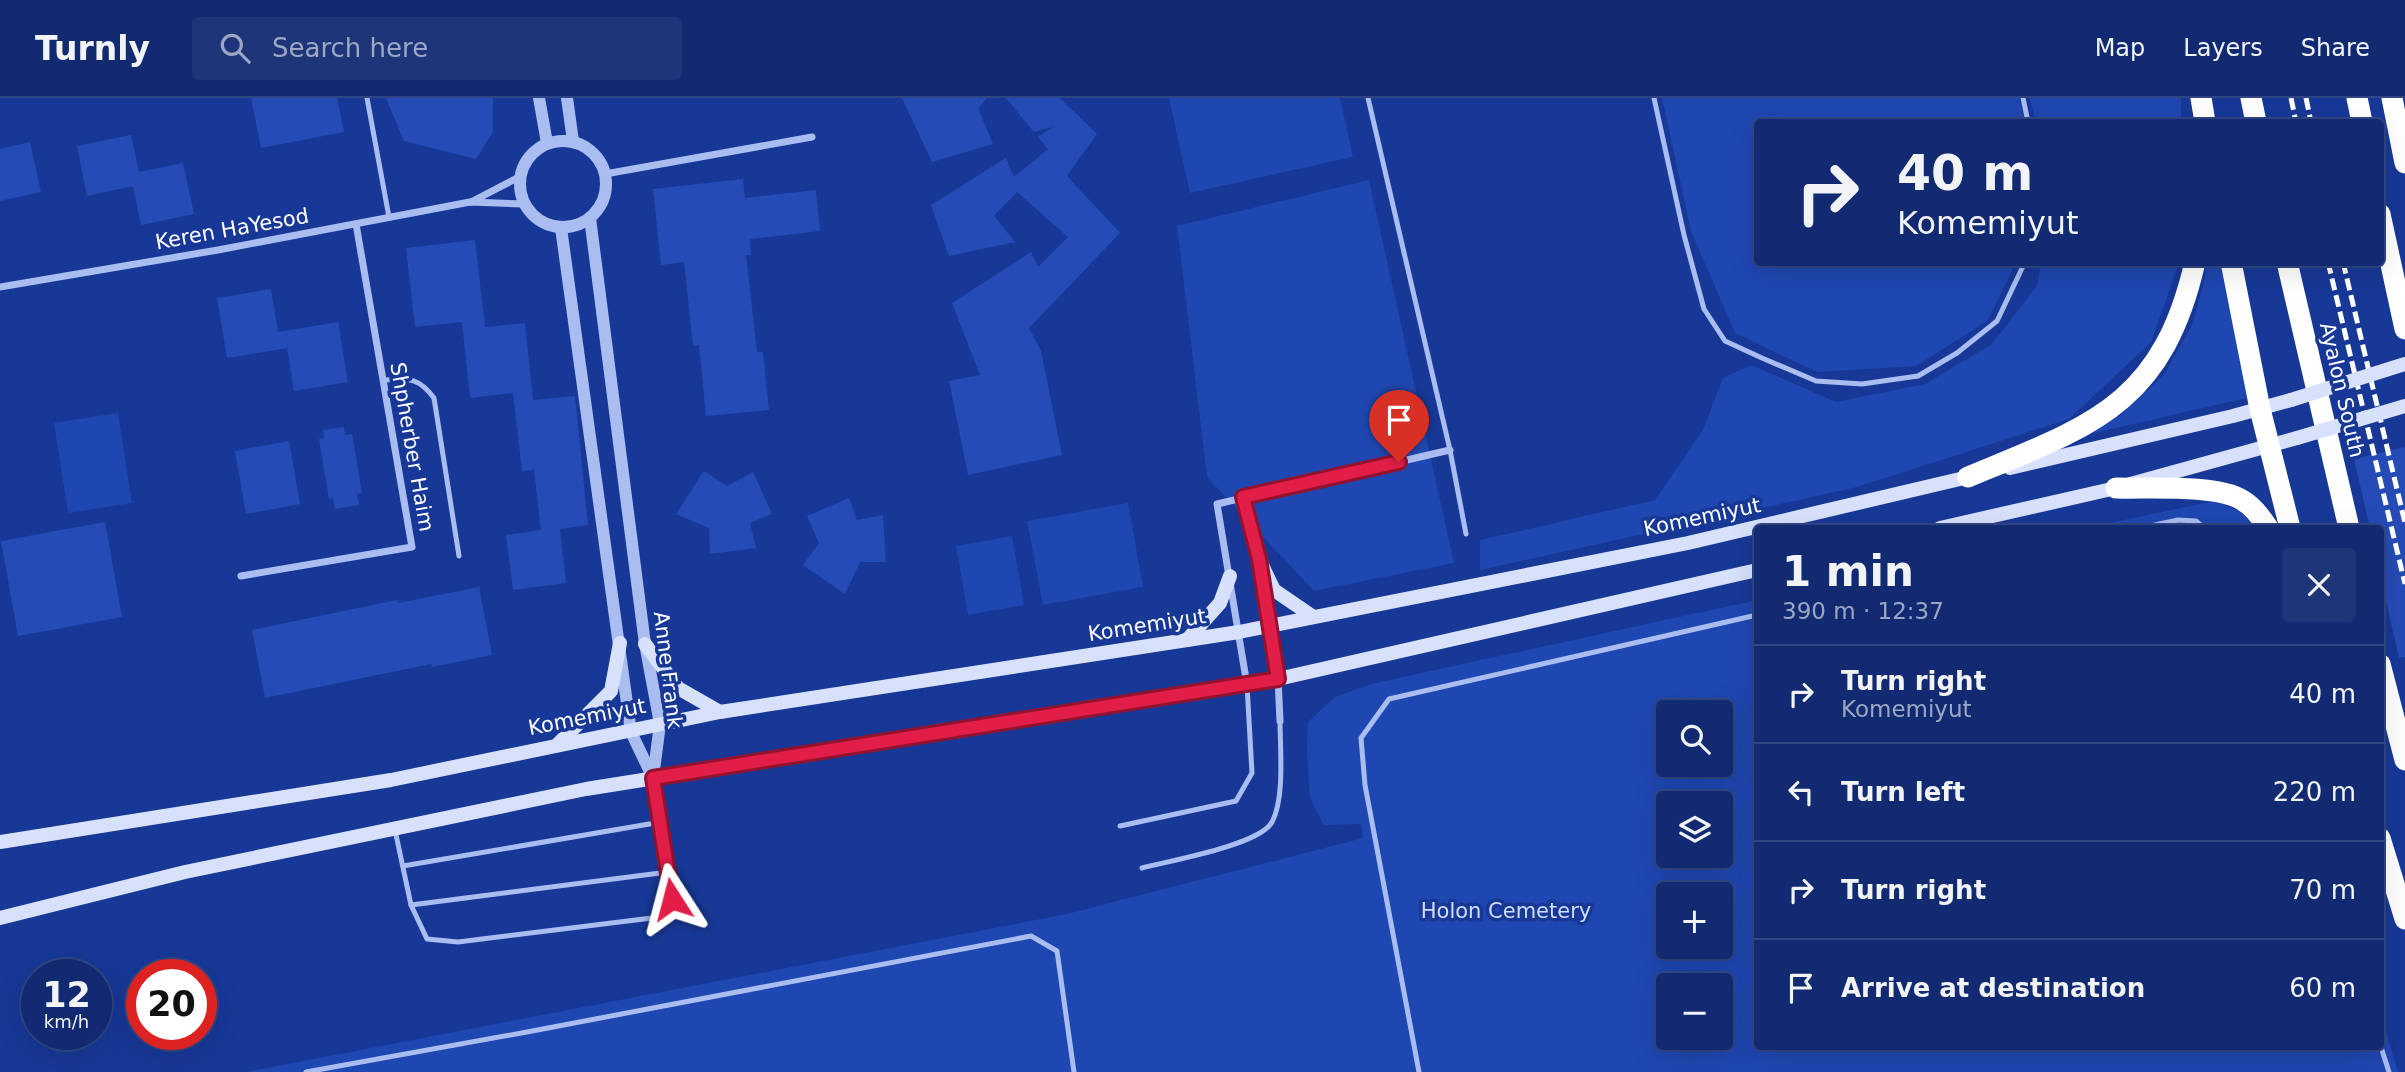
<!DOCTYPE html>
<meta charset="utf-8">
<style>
:root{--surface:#112a71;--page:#1e3679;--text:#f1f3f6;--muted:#9ca7c3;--line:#304684}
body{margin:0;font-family:"DejaVu Sans",sans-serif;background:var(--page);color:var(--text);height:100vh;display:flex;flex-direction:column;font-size:26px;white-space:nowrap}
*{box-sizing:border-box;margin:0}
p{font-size:23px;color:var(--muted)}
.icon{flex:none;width:38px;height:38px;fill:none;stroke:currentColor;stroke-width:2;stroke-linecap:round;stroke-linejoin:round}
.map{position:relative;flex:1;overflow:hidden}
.details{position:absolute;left:1754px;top:427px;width:630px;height:525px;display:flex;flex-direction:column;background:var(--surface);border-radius:7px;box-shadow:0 7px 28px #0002,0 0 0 2px var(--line)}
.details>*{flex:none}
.banner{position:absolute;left:1754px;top:21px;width:630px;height:147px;border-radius:7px;box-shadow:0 7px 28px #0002,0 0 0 2px var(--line);background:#112a71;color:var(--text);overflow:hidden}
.controls{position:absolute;left:1656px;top:602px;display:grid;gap:14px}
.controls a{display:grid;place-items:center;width:77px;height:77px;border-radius:7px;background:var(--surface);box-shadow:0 7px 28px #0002,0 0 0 2px var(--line);font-size:35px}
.speed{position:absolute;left:21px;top:861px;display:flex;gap:14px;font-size:35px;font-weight:700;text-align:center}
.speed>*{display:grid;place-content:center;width:91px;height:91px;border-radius:50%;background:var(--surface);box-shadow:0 7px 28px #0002,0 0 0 2px var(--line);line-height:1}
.speed small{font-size:18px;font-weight:400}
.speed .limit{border:10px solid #d22;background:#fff;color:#111}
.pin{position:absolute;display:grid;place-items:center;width:60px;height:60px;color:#fff;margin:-72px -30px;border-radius:50% 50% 50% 0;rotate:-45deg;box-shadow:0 0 7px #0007}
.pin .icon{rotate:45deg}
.me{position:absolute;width:77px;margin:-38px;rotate:351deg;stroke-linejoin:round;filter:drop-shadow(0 0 5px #0008)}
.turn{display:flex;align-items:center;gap:24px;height:147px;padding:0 28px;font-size:32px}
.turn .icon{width:91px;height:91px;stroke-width:2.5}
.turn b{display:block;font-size:49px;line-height:60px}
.round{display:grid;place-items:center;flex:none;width:74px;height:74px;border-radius:7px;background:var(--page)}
.summary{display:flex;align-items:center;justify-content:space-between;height:119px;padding:0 28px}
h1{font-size:42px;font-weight:700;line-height:52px}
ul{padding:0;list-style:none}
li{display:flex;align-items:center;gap:21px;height:98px;padding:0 28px;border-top:2px solid var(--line)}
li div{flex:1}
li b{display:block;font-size:26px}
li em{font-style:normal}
header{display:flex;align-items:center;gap:42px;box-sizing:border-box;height:98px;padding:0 35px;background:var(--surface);border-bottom:2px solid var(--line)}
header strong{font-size:33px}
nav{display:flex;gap:38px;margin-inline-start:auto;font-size:24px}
.search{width:490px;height:63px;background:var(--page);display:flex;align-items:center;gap:18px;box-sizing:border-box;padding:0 24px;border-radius:7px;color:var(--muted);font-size:26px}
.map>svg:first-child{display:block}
.green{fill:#1f47b1;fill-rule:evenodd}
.building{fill:#254cb6}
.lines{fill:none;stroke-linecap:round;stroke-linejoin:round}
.service{stroke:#aabdf1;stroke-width:5}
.minor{stroke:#aabdf1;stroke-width:7}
.tertiary{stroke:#aabdf1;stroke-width:12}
.secondary{stroke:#d8e1fc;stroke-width:14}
.motorway{stroke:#fff;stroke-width:21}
.rail{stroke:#fff;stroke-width:5;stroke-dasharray:12 5;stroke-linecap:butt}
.secondary-bridge{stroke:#d8e1fc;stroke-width:14}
.route-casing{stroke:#92132f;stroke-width:18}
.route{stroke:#e11d48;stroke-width:12}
.labels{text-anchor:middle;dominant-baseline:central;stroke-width:7;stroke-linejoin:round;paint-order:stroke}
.street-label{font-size:21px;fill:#fff;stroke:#173897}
.park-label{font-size:21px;fill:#d1ddfc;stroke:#173897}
</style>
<header>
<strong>Turnly</strong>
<div class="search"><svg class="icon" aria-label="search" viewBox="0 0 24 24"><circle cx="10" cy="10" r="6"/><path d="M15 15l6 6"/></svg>Search here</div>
<nav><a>Map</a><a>Layers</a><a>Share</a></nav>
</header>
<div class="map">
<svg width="2405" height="974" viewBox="0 0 2405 974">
<rect width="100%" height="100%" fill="#173897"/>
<!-- green -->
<g class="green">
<path d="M1169 0H1340L1353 59 1190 95Z"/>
<path d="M1662 0H2019L2025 24H1757V164L2016 165 1987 223 1916 268 1817 274 1735 235 1691 133Z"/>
<path d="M2030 0H2181V24H2036Z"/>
<path d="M1369 82 1454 465 1314 493 1207 379 1177 128Z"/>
<path d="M2041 165H2179L2151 244 2069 321 1857 389 1480 472V442L1655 402 1703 332 1723 280 1751 267 1836 304 1925 286 1992 246 2037 188Z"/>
<path d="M2206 165H2220L2247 300 2085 337 2119 318 2164 277 2193 225 2205 179Z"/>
<path d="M118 315 132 405 68 415 54 325Z"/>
<path d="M2214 403 2244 414 2252 430H2086Z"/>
<path d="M1128 405 1143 489 1043 507 1027 423Z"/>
<path d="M1012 438 1024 507 968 517 956 448Z"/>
<path d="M1757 502V948H2380V913L2398 974H246L1067 816 1363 740 1361 726 1324 727 1310 700 1307 653 1308 624 1335 599 1371 586ZM1668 614H1720V667H1668ZM1668 705H1720V758H1668ZM1668 796H1720V849H1668ZM1668 887H1720V940H1668Z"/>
</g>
<!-- building -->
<g class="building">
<path d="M251 0H337L344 34 261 50Z"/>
<path d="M386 0H493V34L476 61 404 43Z"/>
<path d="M902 0H987L978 10 993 46 932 64Z"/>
<path d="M1006 0H1060L1097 36 1067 78 1120 135 1029 230 1041 253 1062 357 968 377 949 283 980 277 952 205 1031 154 1038 169 1068 139 1017 94 994 118 1015 144 949 158 931 107 1006 60 1014 79 1048 51 1038 39 1055 28 1034 34Z"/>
<path d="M131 37 139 74 183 65 194 116 141 127 133 88 87 98 77 48Z"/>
<path d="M30 44 41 94 0 103V51Z"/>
<path d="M743 81 745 100 816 92 820 133 750 141 751 157H746L757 254H763L769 312 706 318 699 247 693 248 684 164 661 167 653 91Z"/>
<path d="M475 142 485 229 525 225 533 302 575 298 588 427 560 431 566 485 513 492 506 437 541 432 534 372 522 373 513 295 470 300 462 224 415 229 406 150Z"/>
<path d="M271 191 278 234 338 224 348 284 294 293 287 250 227 260 217 200Z"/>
<path d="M344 329 345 337 352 336 362 395 357 396 359 407 335 411 333 400 329 401 319 341 324 340 323 332Z"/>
<path d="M289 343 300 406 246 416 235 353Z"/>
<path d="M2405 349V559L2399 560 2380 477V430H2370L2354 361Z"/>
<path d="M704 373 727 388 753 374 772 416 750 425 756 450 710 456 709 430 676 416Z"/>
<path d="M849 400 857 422 883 417 886 464H860L845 496 803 467 819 445 807 418Z"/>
<path d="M105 424 122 519 18 538 1 443Z"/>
<path d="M479 489 492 557 432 569 431 566 265 600 252 532 397 502 398 505Z"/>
</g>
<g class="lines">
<!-- service -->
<g class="service">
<path d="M367 0 389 119"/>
<path d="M1368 0 1450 352 1466 436"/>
<path d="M1654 0 1684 137 1704 211 1725 243 1762 260 1816 283 1862 286 1918 278 1957 255 1997 223 2025 164"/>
<path d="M2023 0 2028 24"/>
<path d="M383 282C408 281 418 278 434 300L459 458"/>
<path d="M2141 430 2178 422 2196 423 2204 430"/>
<path d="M1120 728 1236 703 1252 675 1247 587"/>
<path d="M395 732 411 807 427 841 458 844 652 820 672 801 653 681"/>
<path d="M403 768 661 724"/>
<path d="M1142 770C1169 763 1260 747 1272 724 1285 700 1280 650 1280 623"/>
<path d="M411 807 668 774"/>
<path d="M2380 946 2389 974"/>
<path d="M306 974 527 934 1031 838 1057 853 1074 974"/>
<path d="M1419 974 1365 687 1361 640 1389 601 1757 517"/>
</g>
<!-- minor -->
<g class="minor">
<path d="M605 76 812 39"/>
<path d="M471 104 519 79"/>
<path d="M0 189 218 152 470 104 524 106"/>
<path d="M1243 399 1259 463"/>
<path d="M1261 474 1278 581 1280 623"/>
<path d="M241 478 412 449 356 126"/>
<path d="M1247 587 1217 406 1450 352"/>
</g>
<!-- tertiary -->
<g class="tertiary">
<path d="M539 0 547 45"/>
<path d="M567 0 573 43"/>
<circle cx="563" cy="86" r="43"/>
<path d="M590 120 645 546 660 626 653 680"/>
<path d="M561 130 631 634 653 680"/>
</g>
<!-- secondary -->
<g class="secondary">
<path d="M2010 370 2233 318 2291 302"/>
<path d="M1940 430 2116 390 2297 340"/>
<path d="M1259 461 1274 492 1312 518"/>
<path d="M1187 542 1220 505 1230 478"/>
<path d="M645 546 678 590 720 614"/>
<path d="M558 646 611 593 620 545"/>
<path d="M0 744 391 682 720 614 1239 534 1688 445 1977 377"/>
<path d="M0 820 185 774 586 691 1278 581 1757 472"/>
</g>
<!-- motorway -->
<g class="motorway">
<path d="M2201 0 2205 24"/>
<path d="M2251 0 2256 24"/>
<path d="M2357 0 2362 24"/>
<path d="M2392 0 2405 65"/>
<path d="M2380 116 2405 231"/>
<path d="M2231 164 2260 311 2290 430"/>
<path d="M2287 164 2349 430"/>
<path d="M1968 379C2091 328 2162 308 2195 164"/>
<path d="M2116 390C2147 391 2217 386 2242 402 2253 408 2261 419 2268 430"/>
<path d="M2380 566 2405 662"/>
<path d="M2380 740 2405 821"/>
</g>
<!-- rail -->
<g class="rail">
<path d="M2291 0 2296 24"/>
<path d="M2306 0 2311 24"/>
<path d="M2328 164 2405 486"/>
<path d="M2343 164 2405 425"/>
</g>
<!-- secondary-bridge -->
<g class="secondary-bridge">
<path d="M2291 302 2405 266"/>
<path d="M2297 340 2405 308"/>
</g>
</g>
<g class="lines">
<!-- route casing -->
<g class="route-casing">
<path id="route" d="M672 801 653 680 1278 581 1259 461 1243 399 1399 364"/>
</g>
<!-- route -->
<use href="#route" class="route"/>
</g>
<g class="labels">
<!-- street labels -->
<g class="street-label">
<text transform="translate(232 131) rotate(-10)">Keren HaYesod</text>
<text transform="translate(2342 292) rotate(77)">Ayalon South</text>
<text transform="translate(412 349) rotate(80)">Shpherber Haim</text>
<text transform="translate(1702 419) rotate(-12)">Komemiyut</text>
<text transform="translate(1147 527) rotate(-9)">Komemiyut</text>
<text transform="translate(668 572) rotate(83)">Anne Frank</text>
<text transform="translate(587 619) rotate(-11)">Komemiyut</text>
</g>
<!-- park labels -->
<g class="park-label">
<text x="1506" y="813">Holon Cemetery</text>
</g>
</g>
</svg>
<div class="controls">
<a><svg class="icon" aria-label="search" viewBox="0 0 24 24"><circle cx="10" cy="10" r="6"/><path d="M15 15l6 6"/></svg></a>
<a><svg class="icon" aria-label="layers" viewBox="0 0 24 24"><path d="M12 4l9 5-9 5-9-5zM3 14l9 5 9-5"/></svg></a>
<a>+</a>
<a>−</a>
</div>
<div class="speed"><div>12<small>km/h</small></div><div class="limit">20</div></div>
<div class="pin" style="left:1399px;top:364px;background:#d93025"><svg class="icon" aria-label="arrive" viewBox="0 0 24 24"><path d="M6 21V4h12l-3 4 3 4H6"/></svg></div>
<svg class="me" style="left:672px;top:801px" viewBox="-20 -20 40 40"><path d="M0-17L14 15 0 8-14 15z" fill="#e11d48" stroke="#fff" stroke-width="4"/></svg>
<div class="banner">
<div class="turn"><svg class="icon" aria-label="right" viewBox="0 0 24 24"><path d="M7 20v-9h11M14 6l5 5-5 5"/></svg><div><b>40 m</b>Komemiyut</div></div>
</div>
<section class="details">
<div class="summary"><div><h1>1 min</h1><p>390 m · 12:37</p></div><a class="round"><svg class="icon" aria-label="close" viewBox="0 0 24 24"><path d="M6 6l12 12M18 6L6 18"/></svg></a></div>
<ul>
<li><svg class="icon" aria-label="right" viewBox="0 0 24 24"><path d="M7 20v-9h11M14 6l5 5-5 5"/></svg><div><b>Turn right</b><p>Komemiyut</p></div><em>40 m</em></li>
<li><svg class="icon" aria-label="left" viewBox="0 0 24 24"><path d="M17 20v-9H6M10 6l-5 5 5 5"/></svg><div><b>Turn left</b></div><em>220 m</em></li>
<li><svg class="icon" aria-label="right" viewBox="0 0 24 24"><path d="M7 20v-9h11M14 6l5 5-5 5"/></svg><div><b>Turn right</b></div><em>70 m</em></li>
<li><svg class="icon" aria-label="arrive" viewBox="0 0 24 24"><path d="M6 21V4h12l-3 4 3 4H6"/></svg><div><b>Arrive at destination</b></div><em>60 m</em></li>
</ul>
</section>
</div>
